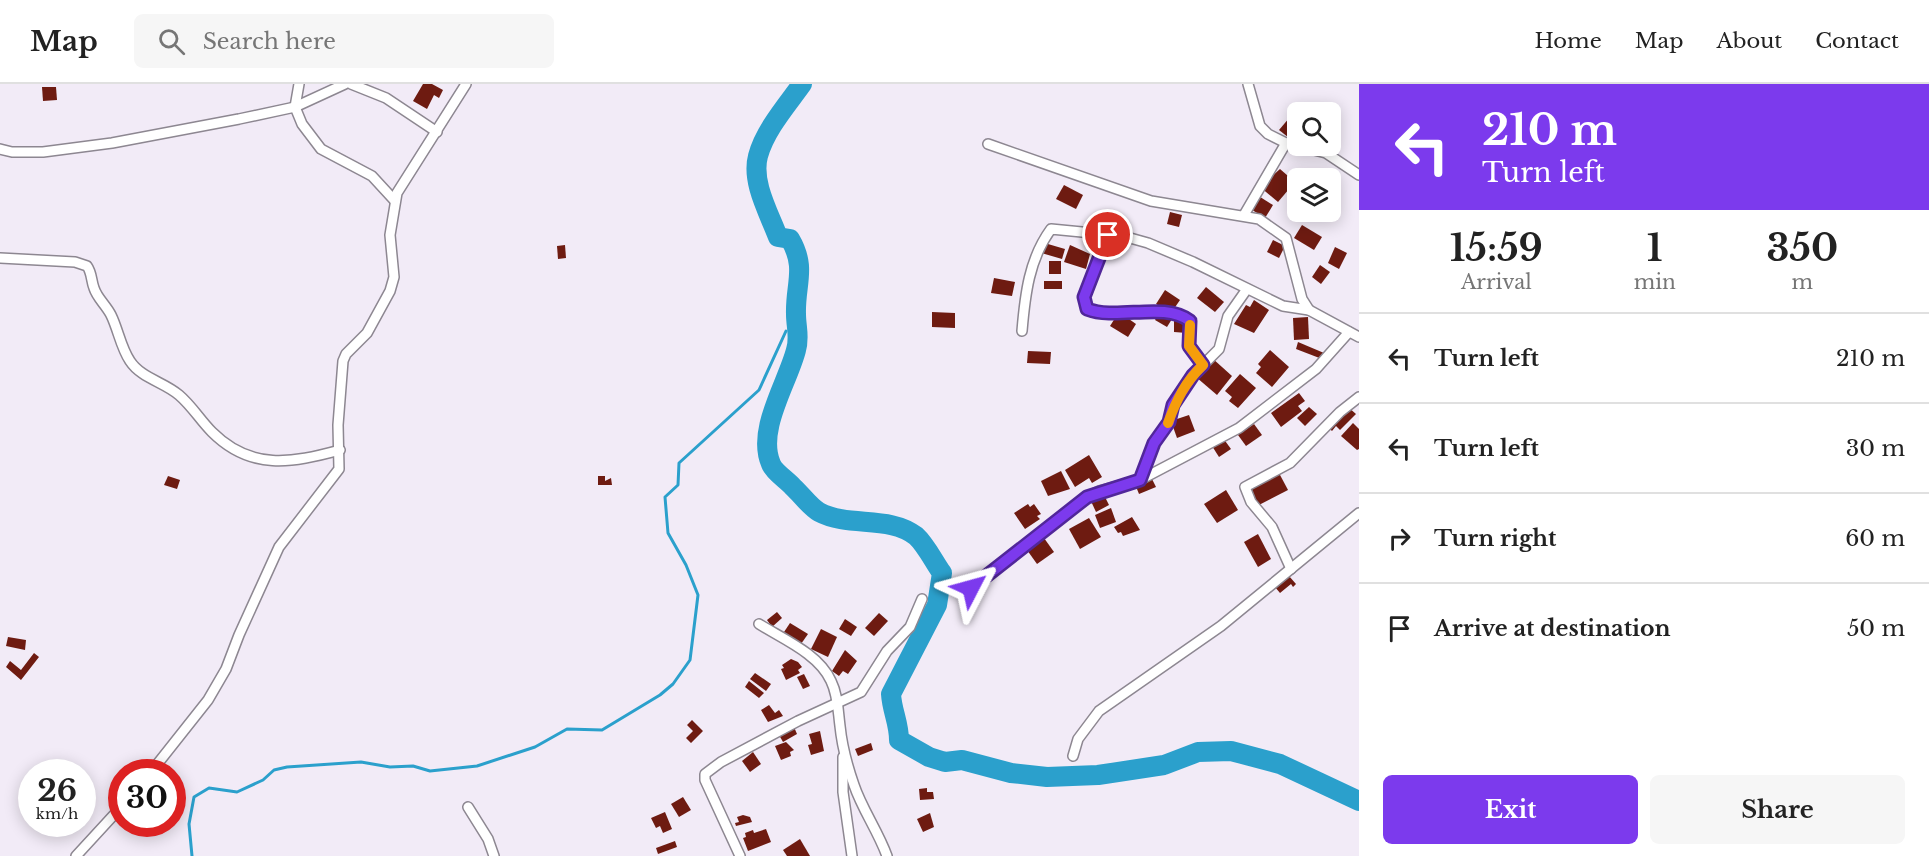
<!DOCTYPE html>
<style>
:root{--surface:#fff;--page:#f6f6f6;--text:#222;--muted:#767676;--line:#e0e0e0;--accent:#7c3aed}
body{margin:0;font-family:"Libre Baskerville",serif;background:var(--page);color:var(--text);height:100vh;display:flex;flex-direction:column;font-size:22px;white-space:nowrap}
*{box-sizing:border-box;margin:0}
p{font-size:20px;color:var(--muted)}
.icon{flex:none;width:33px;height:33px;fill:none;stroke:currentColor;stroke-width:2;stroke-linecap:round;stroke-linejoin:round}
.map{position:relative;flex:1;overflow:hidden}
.side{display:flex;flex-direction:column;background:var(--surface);width:570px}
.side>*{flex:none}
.guide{background:#7c3aed;color:#fff;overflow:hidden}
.fabs{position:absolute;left:1287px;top:18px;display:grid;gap:12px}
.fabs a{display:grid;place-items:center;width:54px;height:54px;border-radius:9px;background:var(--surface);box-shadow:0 3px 15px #0003;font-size:30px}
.speed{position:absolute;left:18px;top:675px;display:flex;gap:12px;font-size:30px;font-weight:700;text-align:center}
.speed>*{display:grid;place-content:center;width:78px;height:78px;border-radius:50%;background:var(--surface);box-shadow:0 3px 15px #0003;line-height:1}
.speed small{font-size:15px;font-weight:400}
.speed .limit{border:9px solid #d22;background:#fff;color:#111}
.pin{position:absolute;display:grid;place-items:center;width:51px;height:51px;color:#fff;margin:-26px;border:3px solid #fff;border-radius:50%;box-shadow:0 2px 6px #0007}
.me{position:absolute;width:66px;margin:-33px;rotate:51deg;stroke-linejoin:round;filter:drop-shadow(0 0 4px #0008)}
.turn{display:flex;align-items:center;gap:21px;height:126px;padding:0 24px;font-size:27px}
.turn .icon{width:78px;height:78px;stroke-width:2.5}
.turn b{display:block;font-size:42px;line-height:51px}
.eta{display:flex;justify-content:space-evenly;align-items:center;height:102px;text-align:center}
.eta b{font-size:36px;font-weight:700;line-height:42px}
.action{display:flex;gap:12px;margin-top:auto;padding:12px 24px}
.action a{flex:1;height:69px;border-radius:9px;background:var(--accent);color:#fff;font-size:24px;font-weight:700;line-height:69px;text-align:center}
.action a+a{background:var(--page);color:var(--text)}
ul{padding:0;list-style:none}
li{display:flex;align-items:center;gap:18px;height:90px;padding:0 24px;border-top:2px solid var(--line)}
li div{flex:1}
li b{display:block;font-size:22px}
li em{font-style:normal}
header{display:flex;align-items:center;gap:36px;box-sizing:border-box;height:84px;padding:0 30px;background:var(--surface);border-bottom:2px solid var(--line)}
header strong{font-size:28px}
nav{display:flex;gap:33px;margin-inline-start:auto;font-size:21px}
.search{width:420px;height:54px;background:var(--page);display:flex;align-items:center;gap:15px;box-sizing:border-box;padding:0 21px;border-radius:9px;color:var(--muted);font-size:22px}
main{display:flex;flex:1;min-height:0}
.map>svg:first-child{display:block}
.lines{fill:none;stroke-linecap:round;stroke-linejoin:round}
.stream{stroke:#2ba0cc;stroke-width:3}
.river{stroke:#2ba0cc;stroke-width:20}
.building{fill:#6e1b11}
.street-casing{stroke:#8d8791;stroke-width:12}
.street{stroke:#fff;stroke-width:9}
.route-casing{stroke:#51269a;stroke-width:15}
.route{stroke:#7c3aed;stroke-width:10}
.slow{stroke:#f59e0b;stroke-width:10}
</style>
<header>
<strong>Map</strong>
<div class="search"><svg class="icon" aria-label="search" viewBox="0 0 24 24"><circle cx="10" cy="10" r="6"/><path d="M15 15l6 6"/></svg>Search here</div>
<nav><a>Home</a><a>Map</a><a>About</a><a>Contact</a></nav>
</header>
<main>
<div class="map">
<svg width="1359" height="772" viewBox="0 0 1359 772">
<rect width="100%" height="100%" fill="#f2ebf7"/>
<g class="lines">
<!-- stream -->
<path class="stream" d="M192 772 189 740 194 713 209 704 237 708 263 696 274 686 287 683 361 678 390 683 413 682 430 687 477 682 535 663 567 645 602 646 660 611 673 600 690 576 698 511 686 481 668 449 665 413 678 401 679 379 759 306 786 247"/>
<!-- river -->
<path class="river" d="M802 0C787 21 765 46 758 72 751 98 769 129 778 153L790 155C807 184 795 200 796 230 796 243 800 253 796 266 788 298 756 346 771 380 774 388 787 396 793 403 801 410 810 423 819 428 849 444 889 431 916 452 926 461 934 478 942 489L937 521 891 610C892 627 899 639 899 656L929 673 945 678 962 676 1011 689 1047 693 1098 691 1164 681 1198 668 1231 667 1280 680 1359 717"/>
</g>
<!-- building -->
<g class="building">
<path d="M423 0H432L443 6 439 14 434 11 427 25 413 17Z"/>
<path d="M42 3H56L57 16 43 17Z"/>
<path d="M1290 33 1298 39V52L1293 57 1279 46Z"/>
<path d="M1280 85 1295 98 1278 118 1260 103Z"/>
<path d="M1064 101 1083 111 1076 125 1056 115Z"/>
<path d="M1257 111 1273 121 1265 134 1249 124Z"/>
<path d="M1170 128 1182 131 1179 143 1167 140Z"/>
<path d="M1302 141 1322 153 1314 166 1294 154Z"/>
<path d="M1273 156 1285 162 1279 174 1267 168Z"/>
<path d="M1041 158 1065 165 1062 175 1038 168Z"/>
<path d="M565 161 566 174 558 175 557 162Z"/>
<path d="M1070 161 1090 170 1086 185 1064 178Z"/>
<path d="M1335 163 1347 169 1339 185 1328 179Z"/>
<rect x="1049" y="177" width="12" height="13"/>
<path d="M1320 181 1330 188 1321 200 1312 193Z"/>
<path d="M994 194 1015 198 1012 212 991 209Z"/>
<rect x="1044" y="197" width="18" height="8"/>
<path d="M1206 203 1224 218 1215 228 1197 214Z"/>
<path d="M1165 206 1180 216 1171 229 1156 220Z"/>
<path d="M1254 216 1269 226 1254 249 1234 240 1246 221 1250 223Z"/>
<path d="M1160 227 1172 235 1167 243 1155 236Z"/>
<path d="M932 228 955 229V244L932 243Z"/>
<path d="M1119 228 1136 240 1128 253 1110 242Z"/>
<path d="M1308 233 1309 255 1294 256 1293 234Z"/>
<path d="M1174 236H1187V249L1174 248Z"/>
<path d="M1298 258 1324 269 1322 275 1296 265Z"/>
<path d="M1270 266 1289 283 1272 303 1256 289 1261 283 1258 280Z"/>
<path d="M1028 267 1051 268 1050 280 1027 279Z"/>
<path d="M1212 274 1232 292 1217 311 1196 293Z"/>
<path d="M1240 290 1256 304 1238 324 1229 317 1232 313 1225 307Z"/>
<path d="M1299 309 1305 317 1298 322 1302 327 1281 343 1271 329Z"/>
<path d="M1309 323 1317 330 1305 342 1297 334Z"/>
<path d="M1348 323 1356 330 1340 346 1336 342 1332 347 1329 344Z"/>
<path d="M1189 331 1195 347 1177 354 1171 337Z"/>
<path d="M1353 339 1359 345V365L1357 366 1341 352Z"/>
<path d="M1254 340 1262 351 1246 362 1238 351Z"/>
<path d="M1223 354 1231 365 1219 373 1212 362Z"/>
<path d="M1089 371 1102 393 1092 399 1089 394 1075 403 1065 386Z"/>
<path d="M1061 387 1070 405 1048 412 1041 397Z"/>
<path d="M1279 389 1288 406 1257 422 1249 405Z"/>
<path d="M168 392 180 396 177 405 164 401Z"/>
<path d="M598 392H605V397L611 394 612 401H598Z"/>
<path d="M1151 393 1156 403 1139 410 1135 400Z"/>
<path d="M1226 406 1238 426 1217 439 1204 420Z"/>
<path d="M1103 409 1109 421 1096 428 1090 415Z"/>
<path d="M1028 420 1030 423 1034 420 1041 430 1037 432 1040 435 1025 445 1014 429Z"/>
<path d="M1111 424 1116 438 1100 444 1095 431Z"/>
<path d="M1132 433 1140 446 1123 452 1121 448 1118 449 1114 443Z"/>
<path d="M1089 434 1101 453 1080 465 1069 445Z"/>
<path d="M1258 450 1271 475 1258 483 1244 458Z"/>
<path d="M1044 454 1054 468 1037 480 1027 466Z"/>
<path d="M1289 492 1296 500 1293 503 1291 500 1280 509 1275 503Z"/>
<path d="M777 528 782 534 772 543 767 536Z"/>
<path d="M879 529 888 537 874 552 865 544Z"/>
<path d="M845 535 857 543 851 552 839 545Z"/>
<path d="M790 539 808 550 801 560 784 548Z"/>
<path d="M821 545 837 553 828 573 811 565Z"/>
<path d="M8 553 26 556 25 566 6 562Z"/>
<path d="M845 566 857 577 848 590 843 587 839 592 832 587Z"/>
<path d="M34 569 39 573 21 596 6 583 10 577 21 586Z"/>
<path d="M791 575 798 578 802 583 798 586 800 589 786 596 781 585 784 584 782 581Z"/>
<path d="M755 589 771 600 766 607 750 595Z"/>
<path d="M804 590 810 602 803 605 797 593Z"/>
<path d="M749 597 764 609 759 614 745 603Z"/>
<path d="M769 621 775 629 779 626 783 632 768 638 761 626Z"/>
<path d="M692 636 703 647 691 659 686 654 693 647 687 641Z"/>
<path d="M794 643 797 650 783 658 779 651Z"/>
<path d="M820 647 824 667 811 671 808 661 812 660 809 650Z"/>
<path d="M786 658 794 666 790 668 791 672 781 676 775 662Z"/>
<path d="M871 659 873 666 858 672 855 665Z"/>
<path d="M753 668 761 680 750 688 742 677Z"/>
<path d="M927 704V708H933L934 715 920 716 919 705Z"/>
<path d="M683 713 691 726 679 733 671 720Z"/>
<path d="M665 728 672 745 663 749 660 742 656 744 651 734Z"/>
<path d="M930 729 934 743 923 748 917 735Z"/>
<path d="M743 731 750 733 752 738 736 742 735 739 739 738 737 733Z"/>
<path d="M766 745 771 758 748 767 743 754 746 753 745 749 753 746 754 749Z"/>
<path d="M800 755 810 772H787L783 766Z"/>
<path d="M675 757 677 763 658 770 656 764Z"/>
</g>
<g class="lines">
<!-- street casing -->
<g class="street-casing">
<g id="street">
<path d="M299 0 295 23 302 40 321 65 372 92 395 117"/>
<path d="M351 0 386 14 437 48"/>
<path d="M1248 0 1260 42 1268 50 1286 59 1326 69 1359 91"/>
<path d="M988 60 1151 117 1259 135 1286 154 1302 215 1309 226"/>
<path d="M0 65 12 68H43L112 59 239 35 295 23 345 0"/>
<path d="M1244 131 1286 59"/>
<path d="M1108 151 1084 214 1087 224C1117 237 1164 217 1190 238L1189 262 1203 281"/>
<path d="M0 174 75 178 87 182C92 189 91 196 94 204 97 214 106 221 111 231 118 245 121 264 130 277 141 294 164 298 179 311 192 322 200 336 212 348 251 387 292 379 340 366"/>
<path d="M1022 247C1025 211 1029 175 1051 145L1123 152 1148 159 1193 178 1283 222 1309 226 1359 253"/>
<path d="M1140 396 1154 359 1169 338 1173 321 1193 291 1219 265 1228 232 1247 205"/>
<path d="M1291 485 1272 443 1251 418 1245 403 1290 379 1340 328 1359 313"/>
<path d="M971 504 1087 413 1099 407 1140 396 1239 344 1316 285 1349 248"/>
<path d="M759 540C783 555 819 570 831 597 838 611 838 627 840 642 842 662 847 681 854 701 862 725 878 747 887 772"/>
<path d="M1073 672 1078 655 1099 627 1221 542 1359 429"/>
<path d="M843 673V708L852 772"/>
<path d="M151 688 208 616 226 585 239 551 279 463 339 385 338 341 343 277 346 270 367 249 390 207 394 193 390 151 397 109 466 0"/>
<path d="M468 723 488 755 494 772"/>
<path d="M76 772 122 722"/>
<path d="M740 772 705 696V690L721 678 798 637 861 608 887 567 910 543 922 515"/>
</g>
</g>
<!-- street -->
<use href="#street" class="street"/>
</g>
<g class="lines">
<!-- route casing -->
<g class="route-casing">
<path id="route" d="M971 504 1087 413 1140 396 1154 359 1169 338 1173 321 1193 291 1203 281 1189 262 1190 237C1164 217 1117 237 1087 225L1084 213 1108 151"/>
</g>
<!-- route -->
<use href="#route" class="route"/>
<!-- slow -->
<path class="slow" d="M1168 339C1176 317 1185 298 1203 281L1189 262 1190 241"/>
</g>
</svg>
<div class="fabs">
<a><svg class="icon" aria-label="search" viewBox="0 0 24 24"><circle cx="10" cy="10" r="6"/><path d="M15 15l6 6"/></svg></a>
<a><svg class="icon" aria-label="layers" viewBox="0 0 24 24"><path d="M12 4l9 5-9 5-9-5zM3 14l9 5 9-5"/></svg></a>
</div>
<div class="speed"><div>26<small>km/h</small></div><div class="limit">30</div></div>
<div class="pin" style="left:1108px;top:151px;background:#d93025"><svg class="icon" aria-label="arrive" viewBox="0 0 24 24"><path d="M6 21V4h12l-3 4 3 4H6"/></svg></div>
<svg class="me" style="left:971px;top:504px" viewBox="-20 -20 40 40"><path d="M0-17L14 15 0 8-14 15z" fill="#7c3aed" stroke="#fff" stroke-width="4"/></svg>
</div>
<section class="side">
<div class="guide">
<div class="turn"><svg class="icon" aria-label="left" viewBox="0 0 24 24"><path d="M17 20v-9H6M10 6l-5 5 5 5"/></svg><div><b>210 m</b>Turn left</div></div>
</div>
<div class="eta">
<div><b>15:59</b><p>Arrival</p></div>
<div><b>1</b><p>min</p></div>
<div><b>350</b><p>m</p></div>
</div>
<ul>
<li><svg class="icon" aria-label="left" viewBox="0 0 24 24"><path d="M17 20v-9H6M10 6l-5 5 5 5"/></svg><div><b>Turn left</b></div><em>210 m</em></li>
<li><svg class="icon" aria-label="left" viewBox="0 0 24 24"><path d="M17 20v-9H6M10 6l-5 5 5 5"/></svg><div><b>Turn left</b></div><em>30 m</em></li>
<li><svg class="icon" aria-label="right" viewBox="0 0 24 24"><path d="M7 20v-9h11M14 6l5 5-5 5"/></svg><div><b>Turn right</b></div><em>60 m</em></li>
<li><svg class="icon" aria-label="arrive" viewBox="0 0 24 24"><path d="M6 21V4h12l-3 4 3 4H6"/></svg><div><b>Arrive at destination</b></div><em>50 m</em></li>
</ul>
<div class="action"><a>Exit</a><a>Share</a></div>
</section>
</main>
